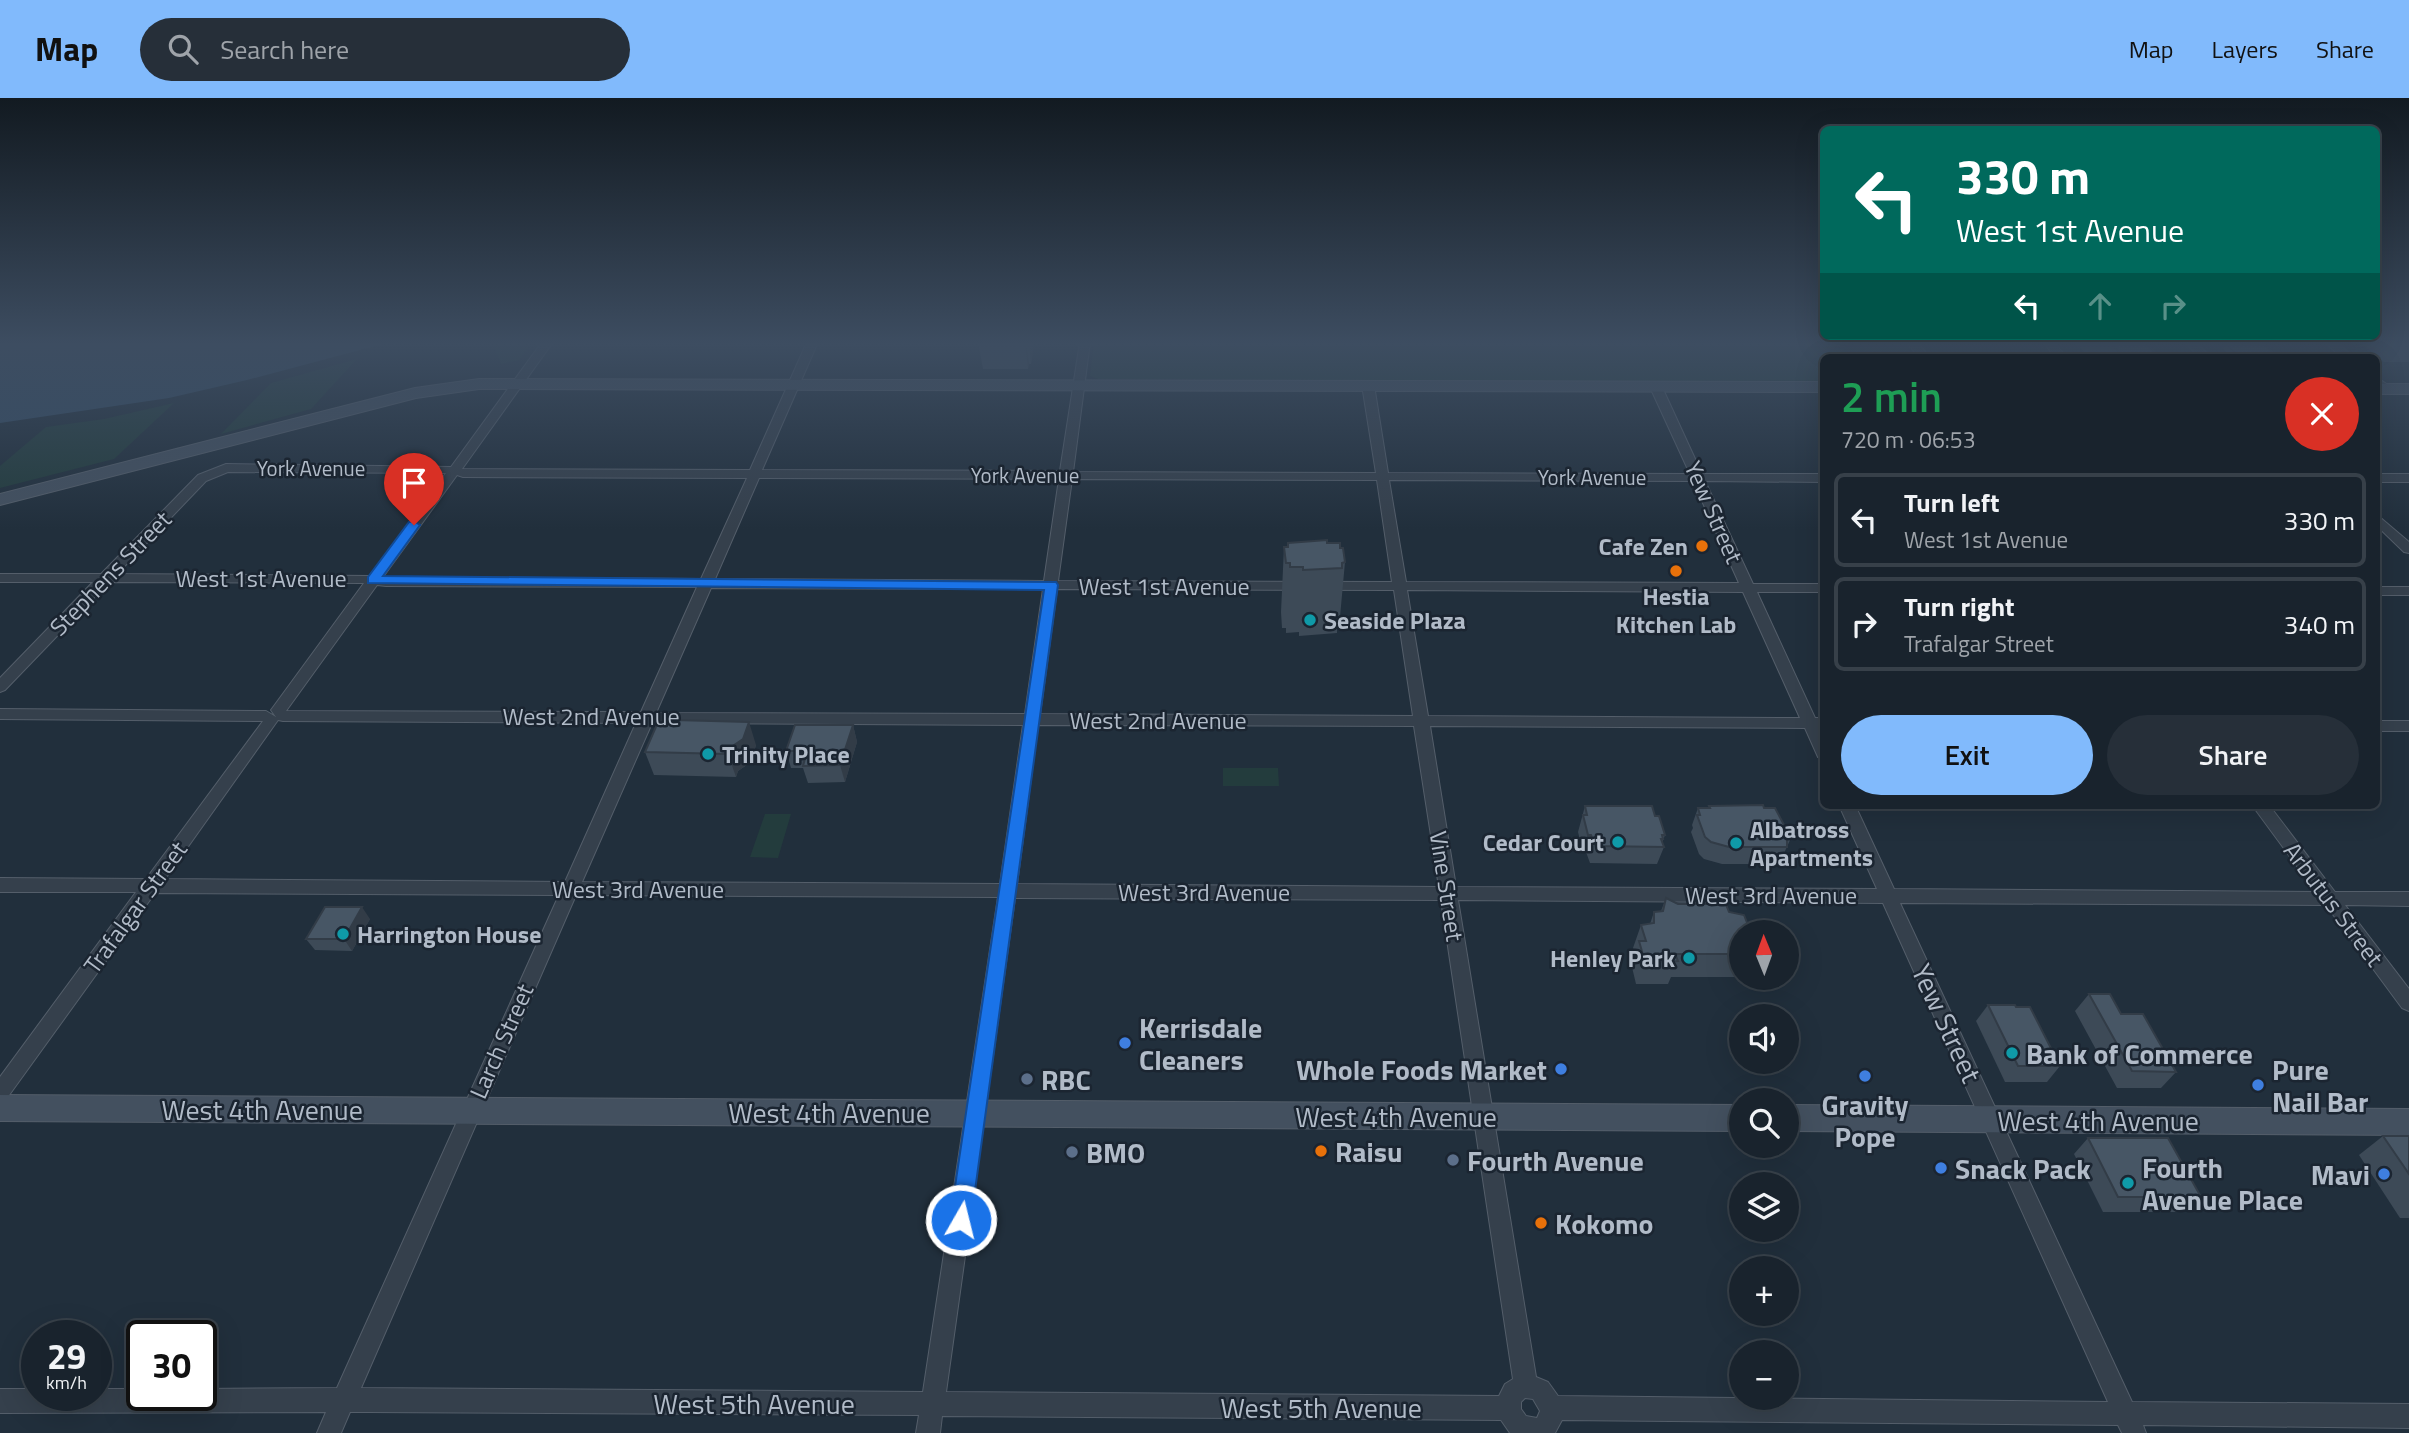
<!DOCTYPE html>
<meta charset="utf-8">
<style>
:root{--surface:#19232d;--page:#262f39;--text:#f1f3f6;--muted:#9fa4aa;--line:#374049;--accent:#81bafc}
body{margin:0;font-family:"Titillium Web",sans-serif;background:var(--page);color:var(--text);height:100vh;display:flex;flex-direction:column;font-size:26px;white-space:nowrap}
*{box-sizing:border-box;margin:0}
p{font-size:23px;color:var(--muted)}
.icon{flex:none;width:38px;height:38px;fill:none;stroke:currentColor;stroke-width:2;stroke-linecap:round;stroke-linejoin:round}
.map{position:relative;flex:1;overflow:hidden}
.details{position:absolute;left:1820px;top:256px;width:560px;height:455px;display:flex;flex-direction:column;background:var(--surface);border-radius:10px;box-shadow:0 7px 28px #0002,0 0 0 2px var(--line)}
.details>*{flex:none}
.top-card{position:absolute;left:1820px;top:28px;width:560px;height:214px;border-radius:10px;box-shadow:0 7px 28px #0002,0 0 0 2px var(--line);background:#00695c;color:#fff;overflow:hidden}
.needle{width:46px;rotate:359deg}
.fabs{position:absolute;left:1729px;top:822px;display:grid;gap:14px}
.fabs a{display:grid;place-items:center;width:70px;height:70px;border-radius:50%;background:var(--surface);box-shadow:0 7px 28px #0002,0 0 0 2px var(--line);font-size:35px}
.speed{position:absolute;left:21px;top:1222px;display:flex;gap:14px;font-size:35px;font-weight:700;text-align:center}
.speed>*{display:grid;place-content:center;width:91px;height:91px;border-radius:50%;background:var(--surface);box-shadow:0 7px 28px #0002,0 0 0 2px var(--line);line-height:1}
.speed small{font-size:18px;font-weight:400}
.speed .limit{border:4px solid #111;border-radius:10px;background:#fff;color:#111}
.pin{position:absolute;display:grid;place-items:center;width:60px;height:60px;color:#fff;margin:-72px -30px;border-radius:50% 50% 50% 0;rotate:-45deg;box-shadow:0 0 7px #0007}
.pin .icon{rotate:45deg}
.me{position:absolute;width:77px;margin:-38px;rotate:8deg;stroke-linejoin:round;filter:drop-shadow(0 0 5px #0008)}
.turn{display:flex;align-items:center;gap:24px;height:147px;padding:0 21px;font-size:32px}
.turn .icon{width:91px;height:91px;stroke-width:2.5}
.turn b{display:block;font-size:49px;line-height:60px}
.lanes{display:flex;align-items:center;height:66px;padding:0 21px;background:#0003;justify-content:center;gap:35px;direction:ltr}
.lanes .off{opacity:.35}
.round{display:grid;place-items:center;flex:none;width:74px;height:74px;border-radius:37px;background:var(--page)}
.headline{display:flex;align-items:center;justify-content:space-between;height:119px;padding:0 21px}
h1{font-size:42px;font-weight:600;line-height:52px;color:#1e9e55}
.primary-button{display:flex;gap:14px;margin-top:auto;padding:14px 21px}
.primary-button a{flex:1;height:80px;border-radius:42px;background:var(--accent);color:#111;font-size:28px;font-weight:600;line-height:80px;text-align:center}
.primary-button a+a{background:var(--page);color:var(--text)}
ul{padding:0;list-style:none}
li{display:flex;align-items:center;gap:21px;height:94px;margin:0 14px 10px;padding:0 7px;border:4px solid var(--line);border-radius:10px}
li div{flex:1}
li b{display:block;font-size:26px}
li em{font-style:normal}
header{display:flex;align-items:center;gap:42px;box-sizing:border-box;height:98px;padding:0 35px;background:var(--accent);color:#111}
header strong{font-size:33px}
nav{display:flex;gap:38px;margin-inline-start:auto;font-size:24px}
.search{width:490px;height:63px;background:var(--page);display:flex;align-items:center;gap:18px;box-sizing:border-box;padding:0 24px;border-radius:38px;color:var(--muted);font-size:26px}
.map>svg:first-child{display:block}
.green{fill:#233c3d}
.water{fill:#344c64}
.lines{fill:none;stroke-linecap:round;stroke-linejoin:round}
.street-casing{stroke:#545e6a;stroke-width:2}
.secondary-casing{stroke:#545e6a;stroke-width:2}
.street{fill:#35404c;fill-rule:evenodd}
.secondary{fill:#43505f;fill-rule:evenodd}
.wall{fill:#3d4a57}
.shaded-wall{fill:#323c47}
.building{fill:#475665;stroke:#323c47;stroke-width:2}
.route{fill:#1a73e8;stroke:#114b97;stroke-width:2}
.food-dot{fill:#e8710a;stroke:#1b2531;stroke-width:2.5}
.culture-dot{fill:#0f9aa8;stroke:#1b2531;stroke-width:2.5}
.shop-dot{fill:#3f7fe0;stroke:#1b2531;stroke-width:2.5}
.service-dot{fill:#5c6f8a;stroke:#1b2531;stroke-width:2.5}
.labels{text-anchor:middle;dominant-baseline:central;stroke-width:5;stroke-linejoin:round;paint-order:stroke}
.far-street-label{font-size:21px;fill:#b1bbc8;stroke:#1b2531}
.street-label{font-size:24px;fill:#b1bbc8;stroke:#1b2531}
.poi-label{font-size:24px;font-weight:bold;fill:#b1bbc8;stroke:#1b2531;text-anchor:start}
.near-street-label{font-size:28px;fill:#b1bbc8;stroke:#1b2531}
.near-poi-label{font-size:28px;font-weight:bold;fill:#b1bbc8;stroke:#1b2531;text-anchor:start}
</style>
<header>
<strong>Map</strong>
<div class="search"><svg class="icon" aria-label="search" viewBox="0 0 24 24"><circle cx="10" cy="10" r="6"/><path d="M15 15l6 6"/></svg>Search here</div>
<nav><a>Map</a><a>Layers</a><a>Share</a></nav>
</header>
<div class="map">
<svg width="2409" height="1335" viewBox="0 0 2409 1335">
<rect width="100%" height="100%" fill="#212f3c"/>
<!-- green -->
<g class="green">
<path d="M492 244H532L519 262 501 266Z"/>
<path d="M1094 244H1903L1913 259H1824L1823 284 1098 281 1090 278Z"/>
<path d="M357 261 311 311 221 336 271 285Z"/>
<path d="M174 305 114 361 0 390V368L46 329 104 321Z"/>
<path d="M1223 670H1278L1279 688H1223Z"/>
<path d="M765 716H791L778 760 750 759Z"/>
</g>
<!-- water -->
<path class="water" d="M0 244H390L247 282 169 300 0 325Z"/>
<g class="lines">
<!-- street casing -->
<g class="street-casing">
<g id="street">
<path d="M542 244H553L462 371 750 372 807 244H818L762 372 1060 373 1080 244H1090L1073 374 1376 375 1362 287 1368 284 1374 287 1388 375 1690 376 1650 289 1656 286 1662 289 1702 376H1824V384L1705 383 1753 486H1824V494H1757L1815 620H1824V630H1820L1824 637V660L1818 659 1805 630 1430 628 1456 789 1877 791 1839 707H1855L1894 791 2316 794 2252 707H2269L2335 794H2409V808L2345 807 2409 891V913L2402 910 2326 807 1900 805 2132 1304 2409 1306V1330L2143 1327 2146 1335H2122L2118 1327 1562 1322 1555 1335H1510L1501 1322 942 1318 940 1335H916L919 1317 368 1314H350L341 1335H317L326 1314 0 1315V1291H37V1297H96V1291H142V1297H201V1291L337 1290 559 797 155 795 7 1000 0 1003V979L136 794H0V780L146 781 263 623 0 621V611L266 613 276 619 271 612 274 608 364 485 109 484 5 592 0 594V580L93 484H0V476H101L198 377 226 366 451 369ZM228 374 445 375H446L370 478 117 476 206 383ZM457 377 463 379 747 380 701 481 383 479ZM759 380 1059 381 1044 483 715 481ZM1072 381 1377 382 1392 484 1058 483ZM1389 382 1693 383 1739 485 1406 484ZM377 487 386 488 697 489 641 614 286 613ZM711 490 1043 491 1025 616 656 615ZM1057 491 1394 492 1413 618 1040 616ZM1407 492 1743 494 1800 620 1428 618ZM278 622 283 623 636 625 565 784 165 781ZM652 625 1023 627 1000 786 582 784ZM1038 627 1414 628 1439 789 1017 786ZM576 797 998 799 923 1294 361 1290ZM1015 800 1441 802 1513 1281 1505 1286 1499 1298 946 1294ZM1458 802 1883 805 2108 1304 1558 1298 1548 1284 1536 1279ZM1525 1300 1533 1301 1540 1313 1537 1320 1526 1318 1521 1311V1304Z"/>
<path d="M1907 244H1918L1929 259H1918Z"/>
<path d="M2043 244H2054L2066 259H2055Z"/>
<path d="M2185 244H2196L2210 259H2199Z"/>
<path d="M2325 244H2337L2353 259H2341Z"/>
<path d="M2376 279 2391 289V293H2383L2376 288Z"/>
<rect x="2376" y="376" width="33" height="8"/>
<path d="M2376 416 2409 444V455L2404 454 2376 427Z"/>
<rect x="2376" y="489" width="33" height="8"/>
<rect x="2376" y="623" width="33" height="10"/>
</g>
</g>
<!-- secondary casing -->
<g class="secondary-casing">
<g id="secondary">
<path d="M479 281 1824 284V294L479 291 416 300 0 407V396L415 290Z"/>
<rect x="2376" y="286" width="33" height="10"/>
<path d="M0 997 1741 1007V1033L0 1023Z"/>
<path d="M1787 1007 2409 1011V1037L1787 1033Z"/>
</g>
</g>
<!-- street -->
<use href="#street" class="street"/>
<!-- secondary -->
<use href="#secondary" class="secondary"/>
</g>
<!-- wall -->
<g class="wall">
<path d="M978 244H1033V253L1031 266H1029L1028 271H983Z"/>
<path d="M2075 244H2144L2156 256 2154 259H2089Z"/>
<path d="M2360 244H2409V264H2384Z"/>
<path d="M2226 246 2278 259H2231L2223 251Z"/>
<path d="M1288 445H1327L1340 450 1345 464 1339 530H1337V535L1299 538V534L1286 535V530H1282L1281 514 1284 449H1288Z"/>
<path d="M853 627 857 644 845 684 808 685 803 670H791L786 653Z"/>
<path d="M756 647 751 664 738 673 736 679 654 677 645 654Z"/>
<path d="M1585 708 1655 718 1665 737 1662 745 1664 749 1657 766 1590 765 1586 754H1583L1578 734Z"/>
<path d="M1709 708 1764 710 1791 740 1779 766H1722L1704 761 1699 756 1691 734 1693 730 1692 727 1698 710H1708Z"/>
<path d="M1666 800 1678 806 1729 814 1741 835V880H1777L1773 887 1741 886 1738 879H1671L1668 886H1636L1631 865 1635 855 1633 850 1641 827 1650 826 1654 814 1661 813Z"/>
<path d="M370 821 352 853 315 852 306 841Z"/>
<path d="M2089 896 2121 916 2176 974 2161 990H2117L2075 913Z"/>
<path d="M1988 907 2060 968 2047 984H2005L1976 923Z"/>
<path d="M2383 1038H2409V1120H2400L2359 1057Z"/>
<path d="M2088 1040 2201 1099 2184 1114H2103L2074 1056Z"/>
</g>
<!-- shaded-wall -->
<g class="shaded-wall">
<path d="M1025 244H1026L1029 266 1028 271Z"/>
<path d="M1029 244H1033V253L1031 266Z"/>
<path d="M749 624 756 647 751 664 738 673 736 679 728 656 730 650Z"/>
<path d="M853 627 857 644 845 684 840 667Z"/>
<path d="M362 809 370 821 352 853 344 841Z"/>
</g>
<!-- building -->
<g class="building">
<path d="M2110 244H2144L2156 256H2121Z"/>
<path d="M2226 246H2263L2278 259H2240Z"/>
<path d="M1327 442V445H1340V450H1343L1345 464 1342 465V470L1303 472V469H1290V465H1286L1284 449H1288V445Z"/>
<path d="M674 622 749 624 743 641 730 650 728 656 645 654 658 624H672Z"/>
<path d="M795 627H853L840 667 803 668 807 653H786Z"/>
<path d="M1763 707 1764 710H1775L1791 740 1787 739V749H1729L1711 744 1705 739 1697 717H1700L1698 710H1710L1709 708Z"/>
<path d="M1585 708H1652L1655 718H1659L1665 737H1662L1663 741H1661L1664 749 1596 748 1591 737H1588L1583 717H1587Z"/>
<path d="M1666 800 1678 806H1713L1719 802 1725 804 1729 814 1744 817 1748 827 1760 828 1764 835H1741V856H1675L1678 863 1645 864 1639 843H1646L1641 827 1654 825V814L1663 813Z"/>
<path d="M325 809H362L344 841H306Z"/>
<path d="M2089 896H2110L2121 916H2143L2176 974 2132 973Z"/>
<path d="M1988 907H2015L2016 909H2030L2060 968H2018Z"/>
<path d="M2383 1038H2409V1076Z"/>
<path d="M2088 1040H2168L2201 1099H2118Z"/>
</g>
<!-- sky -->
<linearGradient id="sky" x2="0" y2="1"><stop stop-color="#121a21"/><stop offset="0.57" stop-color="#3d4d61"/><stop offset="1" stop-color="#3d4d61" stop-opacity="0"/></linearGradient>
<rect width="2409" height="431" fill="url(#sky)"/>
<!-- route -->
<path class="route" d="M414 423 420 427 383 478 1056 484 1058 487 971 1122 968 1130 961 1133 953 1130 950 1122 1044 492 368 485V479L409 424Z"/>
<!-- markers -->
<g class="food-dot">
<circle cx="1702" cy="448" r="7"/>
<circle cx="1676" cy="473" r="7"/>
<circle cx="1321" cy="1053" r="7"/>
<circle cx="1541" cy="1125" r="7"/>
</g>
<g class="culture-dot">
<circle cx="1310" cy="522" r="7"/>
<circle cx="708" cy="656" r="7"/>
<circle cx="1618" cy="744" r="7"/>
<circle cx="1736" cy="745" r="7"/>
<circle cx="343" cy="836" r="7"/>
<circle cx="1689" cy="860" r="7"/>
<circle cx="2012" cy="955" r="7"/>
<circle cx="2128" cy="1085" r="7"/>
</g>
<g class="shop-dot">
<circle cx="1125" cy="945" r="7"/>
<circle cx="1561" cy="971" r="7"/>
<circle cx="1865" cy="978" r="7"/>
<circle cx="2258" cy="987" r="7"/>
<circle cx="1941" cy="1070" r="7"/>
<circle cx="2384" cy="1076" r="7"/>
</g>
<g class="service-dot">
<circle cx="1027" cy="981" r="7"/>
<circle cx="1072" cy="1054" r="7"/>
<circle cx="1453" cy="1062" r="7"/>
</g>
<g class="labels">
<!-- far-street labels -->
<g class="far-street-label">
<text x="311" y="370">York Avenue</text>
<text x="1025" y="377">York Avenue</text>
<text x="1592" y="379">York Avenue</text>
</g>
<!-- street labels -->
<g class="street-label">
<text transform="translate(1714 414) rotate(66)">Yew Street</text>
<text transform="translate(110 475) rotate(-46)">Stephens Street</text>
<text x="261" y="480">West 1st Avenue</text>
<text x="1164" y="488">West 1st Avenue</text>
<text x="591" y="618">West 2nd Avenue</text>
<text x="1158" y="622">West 2nd Avenue</text>
<text transform="translate(1447 788) rotate(81)">Vine Street</text>
<text x="638" y="791">West 3rd Avenue</text>
<text x="1204" y="794">West 3rd Avenue</text>
<text x="1771" y="797">West 3rd Avenue</text>
<text transform="translate(2334 806) rotate(53)">Arbutus Street</text>
<text transform="translate(135 809) rotate(-54)">Trafalgar Street</text>
<text transform="translate(501 943) rotate(-66)">Larch Street</text>
</g>
<!-- poi labels -->
<g class="poi-label">
<text x="1688" y="448" text-anchor="end">Cafe Zen</text>
<text x="1676" y="498" text-anchor="middle">Hestia<tspan x="1676" dy="28">Kitchen Lab</tspan></text>
<text x="1324" y="522">Seaside Plaza</text>
<text x="722" y="656">Trinity Place</text>
<text x="1750" y="731">Albatross<tspan x="1750" dy="28">Apartments</tspan></text>
<text x="1604" y="744" text-anchor="end">Cedar Court</text>
<text x="357" y="836">Harrington House</text>
<text x="1675" y="860" text-anchor="end">Henley Park</text>
</g>
<!-- near-street labels -->
<g class="near-street-label">
<text transform="translate(1947 925) rotate(65)">Yew Street</text>
<text x="262" y="1011">West 4th Avenue</text>
<text x="829" y="1014">West 4th Avenue</text>
<text x="1396" y="1018">West 4th Avenue</text>
<text x="2098" y="1022">West 4th Avenue</text>
<text x="754" y="1305">West 5th Avenue</text>
<text x="1321" y="1309">West 5th Avenue</text>
</g>
<!-- near-poi labels -->
<g class="near-poi-label">
<text x="1139" y="929">Kerrisdale<tspan x="1139" dy="32">Cleaners</tspan></text>
<text x="2026" y="955">Bank of Commerce</text>
<text x="1547" y="971" text-anchor="end">Whole Foods Market</text>
<text x="2272" y="971">Pure<tspan x="2272" dy="32">Nail Bar</tspan></text>
<text x="1041" y="981">RBC</text>
<text x="1865" y="1006" text-anchor="middle">Gravity<tspan x="1865" dy="32">Pope</tspan></text>
<text x="1335" y="1053">Raisu</text>
<text x="1086" y="1054">BMO</text>
<text x="1467" y="1062">Fourth Avenue</text>
<text x="2142" y="1069">Fourth<tspan x="2142" dy="32">Avenue Place</tspan></text>
<text x="1955" y="1070">Snack Pack</text>
<text x="2370" y="1076" text-anchor="end">Mavi</text>
<text x="1555" y="1125">Kokomo</text>
</g>
</g>
</svg>
<div class="fabs">
<a><svg class="needle" viewBox="-14 -14 28 28"><path d="M0-13l5 13h-10z" fill="#e53935"/><path d="M0 13l5-13h-10z" fill="#9fa4aa"/></svg></a>
<a><svg class="icon" aria-label="sound" viewBox="0 0 24 24"><path d="M4 9h4l5-4v14l-5-4H4zM17 9q2 3 0 6"/></svg></a>
<a><svg class="icon" aria-label="search" viewBox="0 0 24 24"><circle cx="10" cy="10" r="6"/><path d="M15 15l6 6"/></svg></a>
<a><svg class="icon" aria-label="layers" viewBox="0 0 24 24"><path d="M12 4l9 5-9 5-9-5zM3 14l9 5 9-5"/></svg></a>
<a>+</a>
<a>−</a>
</div>
<div class="speed"><div>29<small>km/h</small></div><div class="limit">30</div></div>
<div class="pin" style="left:414px;top:427px;background:#d93025"><svg class="icon" aria-label="arrive" viewBox="0 0 24 24"><path d="M6 21V4h12l-3 4 3 4H6"/></svg></div>
<svg class="me" style="left:961px;top:1122px" viewBox="-20 -20 40 40"><circle r="17" fill="#1a73e8" stroke="#fff" stroke-width="3"/><path d="M0-11L8 9 0 5-8 9z" fill="#fff"/></svg>
<div class="top-card">
<div class="turn"><svg class="icon" aria-label="left" viewBox="0 0 24 24"><path d="M17 20v-9H6M10 6l-5 5 5 5"/></svg><div><b>330 m</b>West 1st Avenue</div></div>
<div class="lanes"><svg class="icon" aria-label="left" viewBox="0 0 24 24"><path d="M17 20v-9H6M10 6l-5 5 5 5"/></svg><svg class="icon off" aria-label="ahead" viewBox="0 0 24 24"><path d="M12 20V5M6 11l6-6 6 6"/></svg><svg class="icon off" aria-label="right" viewBox="0 0 24 24"><path d="M7 20v-9h11M14 6l5 5-5 5"/></svg></div>
</div>
<section class="details">
<div class="headline"><div><h1>2 min</h1><p>720 m · 06:53</p></div><a class="round" style="background:#d93025;color:#fff"><svg class="icon" aria-label="close" viewBox="0 0 24 24"><path d="M6 6l12 12M18 6L6 18"/></svg></a></div>
<ul>
<li><svg class="icon" aria-label="left" viewBox="0 0 24 24"><path d="M17 20v-9H6M10 6l-5 5 5 5"/></svg><div><b>Turn left</b><p>West 1st Avenue</p></div><em>330 m</em></li>
<li><svg class="icon" aria-label="right" viewBox="0 0 24 24"><path d="M7 20v-9h11M14 6l5 5-5 5"/></svg><div><b>Turn right</b><p>Trafalgar Street</p></div><em>340 m</em></li>
</ul>
<div class="primary-button"><a>Exit</a><a>Share</a></div>
</section>
</div>
